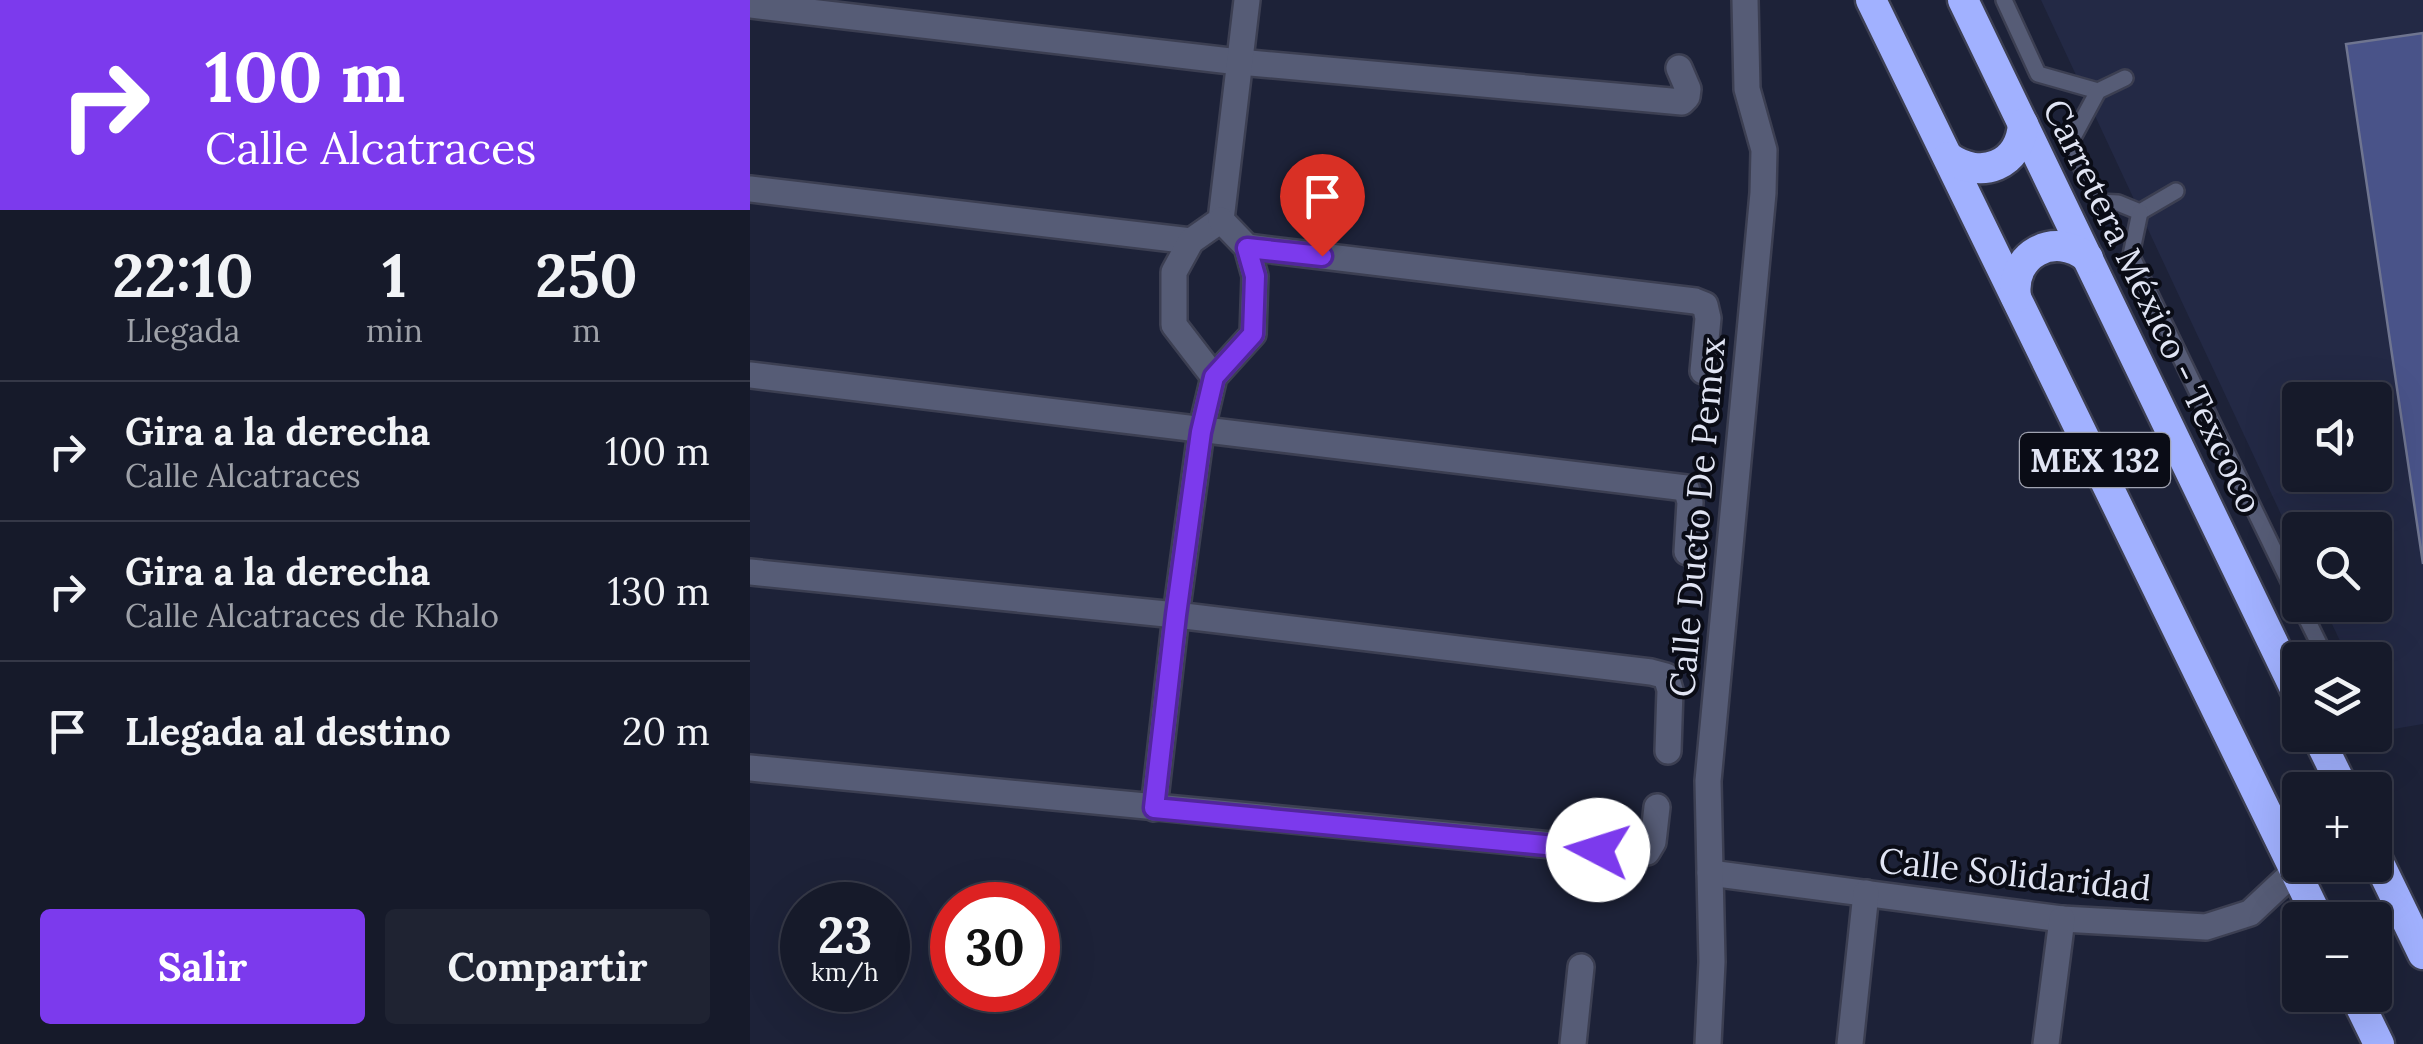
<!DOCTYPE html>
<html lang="es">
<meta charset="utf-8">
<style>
:root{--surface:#161a2a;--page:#1f2332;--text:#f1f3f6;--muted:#9ea1a8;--line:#353847;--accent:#7c3aed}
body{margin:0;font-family:Lora,serif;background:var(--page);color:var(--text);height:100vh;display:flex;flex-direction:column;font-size:38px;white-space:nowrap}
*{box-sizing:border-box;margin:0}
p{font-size:32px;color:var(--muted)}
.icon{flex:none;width:55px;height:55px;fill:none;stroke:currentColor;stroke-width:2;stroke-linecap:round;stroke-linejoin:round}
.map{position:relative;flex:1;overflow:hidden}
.drawer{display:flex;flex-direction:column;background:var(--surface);width:750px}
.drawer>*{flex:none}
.banner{background:#7c3aed;color:#fff;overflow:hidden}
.tools{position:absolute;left:1532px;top:382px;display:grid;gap:20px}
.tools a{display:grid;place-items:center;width:110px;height:110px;border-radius:10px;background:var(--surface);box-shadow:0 10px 40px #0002,0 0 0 2px var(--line);font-size:50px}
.speed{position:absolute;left:30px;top:882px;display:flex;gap:20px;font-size:50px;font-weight:700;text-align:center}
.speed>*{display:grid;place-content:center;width:130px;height:130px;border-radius:50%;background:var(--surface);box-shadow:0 10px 40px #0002,0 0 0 2px var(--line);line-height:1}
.speed small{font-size:25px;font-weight:400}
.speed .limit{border:15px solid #d22;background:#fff;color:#111}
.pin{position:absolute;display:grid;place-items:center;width:85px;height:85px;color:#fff;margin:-102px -42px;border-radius:50% 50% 50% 0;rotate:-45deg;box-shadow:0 0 10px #0007}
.pin .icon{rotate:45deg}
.me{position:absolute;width:110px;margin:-55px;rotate:275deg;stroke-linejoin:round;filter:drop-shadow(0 0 8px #0008)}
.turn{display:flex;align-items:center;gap:35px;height:210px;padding:0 40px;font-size:45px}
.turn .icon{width:130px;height:130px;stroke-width:2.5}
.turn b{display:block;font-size:70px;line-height:85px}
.eta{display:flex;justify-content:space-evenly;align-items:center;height:170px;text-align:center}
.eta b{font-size:60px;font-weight:700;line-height:70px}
.action{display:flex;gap:20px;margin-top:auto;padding:20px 40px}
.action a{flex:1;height:115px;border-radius:10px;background:var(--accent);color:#fff;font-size:40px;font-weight:700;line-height:115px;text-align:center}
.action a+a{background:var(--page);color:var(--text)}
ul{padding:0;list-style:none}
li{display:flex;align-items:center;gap:30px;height:140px;padding:0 40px;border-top:2px solid var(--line)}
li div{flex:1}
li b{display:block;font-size:38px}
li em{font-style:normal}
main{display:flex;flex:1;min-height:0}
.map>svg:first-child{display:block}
.built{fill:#232945;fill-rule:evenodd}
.building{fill:#495389;stroke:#6f7590;stroke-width:2.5}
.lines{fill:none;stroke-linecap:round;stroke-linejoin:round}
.lane-casing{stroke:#3c3f52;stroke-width:20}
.street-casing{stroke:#3c3f52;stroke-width:30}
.highway-casing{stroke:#3c3f52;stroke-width:35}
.lane{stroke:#565c76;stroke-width:15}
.street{stroke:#565c76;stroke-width:25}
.highway{stroke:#a1b1ff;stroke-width:30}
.route-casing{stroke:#51269a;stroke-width:25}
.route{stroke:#7c3aed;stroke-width:18}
.labels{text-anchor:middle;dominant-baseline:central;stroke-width:8;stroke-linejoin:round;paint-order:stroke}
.shield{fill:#0a0c16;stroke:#a0a3b1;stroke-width:2.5}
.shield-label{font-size:32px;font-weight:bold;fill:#e0e4f3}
.street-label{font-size:35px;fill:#e0e4f3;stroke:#0a0c16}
</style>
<main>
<section class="drawer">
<div class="banner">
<div class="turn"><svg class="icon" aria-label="right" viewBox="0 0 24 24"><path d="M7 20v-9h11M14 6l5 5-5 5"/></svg><div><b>100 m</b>Calle Alcatraces</div></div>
</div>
<div class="eta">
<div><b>22:10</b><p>Llegada</p></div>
<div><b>1</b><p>min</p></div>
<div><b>250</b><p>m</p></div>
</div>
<ul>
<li><svg class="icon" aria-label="right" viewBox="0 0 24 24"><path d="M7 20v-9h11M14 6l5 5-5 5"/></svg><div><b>Gira a la derecha</b><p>Calle Alcatraces</p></div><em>100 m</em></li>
<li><svg class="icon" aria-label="right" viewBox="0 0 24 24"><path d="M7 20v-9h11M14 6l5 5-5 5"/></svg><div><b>Gira a la derecha</b><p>Calle Alcatraces de Khalo</p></div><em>130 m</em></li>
<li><svg class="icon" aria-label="arrive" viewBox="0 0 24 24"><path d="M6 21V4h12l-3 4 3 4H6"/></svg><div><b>Llegada al destino</b></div><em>20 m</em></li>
</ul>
<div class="action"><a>Salir</a><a>Compartir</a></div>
</section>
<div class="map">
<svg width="1673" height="1044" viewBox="0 0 1673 1044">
<rect width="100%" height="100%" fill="#1d2238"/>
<!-- built -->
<path class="built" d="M1291 0H1673V724L1632 731 1625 716V660H1599L1573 605H1625V530H1550V555ZM1550 400H1625V475H1550Z"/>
<!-- building -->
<path class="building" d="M1673 33V564L1596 44Z"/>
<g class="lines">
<!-- lane casing -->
<g class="lane-casing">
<g id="lane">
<path d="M1254 0 1288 74 1348 91"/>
<path d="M1375 78 1348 91 1320 143 1348 202 1368 203 1390 212 1426 191"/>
<path d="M1390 212 1381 255 1550 604"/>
<path d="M1550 605 1577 660"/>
</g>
</g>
<!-- street casing -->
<g class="street-casing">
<g id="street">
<path d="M0 5 489 62 932 102 937 97 938 89 929 68"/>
<path d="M0 189 441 241"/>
<path d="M497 247 945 301 955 305 958 318 953 371"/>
<path d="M0 375 936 488 940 502 937 552"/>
<path d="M464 377 424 325V272L441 241 471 220 497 0"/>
<path d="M0 572 426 615 901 672 916 676 920 690 918 751"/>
<path d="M0 768 885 853 897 852 903 842 907 807"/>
<path d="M404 808 426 615 451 432 464 377 503 334 505 276 497 247 471 220"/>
<path d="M960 873 1312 919 1456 927 1500 913 1546 870"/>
<path d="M823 1044 831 967"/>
<path d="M958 1044 962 962 958 781 1013 193 1014 150 997 89 995 0"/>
<path d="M1100 1044 1116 893"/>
<path d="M1296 1044 1312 919"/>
</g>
</g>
<!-- highway casing -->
<g class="highway-casing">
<g id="highway">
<path d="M1121 0 1569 920"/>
<path d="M1213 0 1550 699"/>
<path d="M1198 157C1231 181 1270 165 1273 124"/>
<path d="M1266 297C1260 255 1304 230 1338 258"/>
<path d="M1567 735 1594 790"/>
<path d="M1625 855 1673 954"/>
<path d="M1605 995 1629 1044"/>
</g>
</g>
<!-- lane -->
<use href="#lane" class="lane"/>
<!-- street -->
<use href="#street" class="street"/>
<!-- highway -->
<use href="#highway" class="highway"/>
</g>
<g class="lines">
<!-- route casing -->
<g class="route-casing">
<path id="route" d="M572 256 497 248 505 276 503 334 464 377 451 432 426 615 404 808 848 850"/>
</g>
<!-- route -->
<use href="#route" class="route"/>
</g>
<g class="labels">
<!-- shield labels -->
<rect class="shield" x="1270" y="433" width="150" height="54" rx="8"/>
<g class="shield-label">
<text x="1345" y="460">MEX 132</text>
</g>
<!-- street labels -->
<g class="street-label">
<text transform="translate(1403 306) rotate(64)">Carretera México - Texcoco</text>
<text transform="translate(947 517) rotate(-85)">Calle Ducto De Pemex</text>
<text transform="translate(1265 874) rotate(6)">Calle Solidaridad</text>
</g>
</g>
</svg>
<div class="tools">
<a><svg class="icon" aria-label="sound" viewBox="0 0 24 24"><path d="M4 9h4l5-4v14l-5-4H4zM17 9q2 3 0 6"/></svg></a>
<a><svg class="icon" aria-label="search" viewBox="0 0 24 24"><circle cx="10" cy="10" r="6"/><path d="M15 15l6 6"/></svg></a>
<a><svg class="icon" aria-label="layers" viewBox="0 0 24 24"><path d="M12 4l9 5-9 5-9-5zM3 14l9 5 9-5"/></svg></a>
<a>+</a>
<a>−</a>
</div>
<div class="speed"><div>23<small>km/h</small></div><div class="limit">30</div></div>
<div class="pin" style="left:572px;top:256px;background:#d93025"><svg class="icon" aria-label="arrive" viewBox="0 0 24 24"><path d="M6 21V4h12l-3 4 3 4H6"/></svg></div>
<svg class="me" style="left:848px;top:850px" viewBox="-20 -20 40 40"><circle r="19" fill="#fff"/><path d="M0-13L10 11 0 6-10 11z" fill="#7c3aed"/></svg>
</div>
</main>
